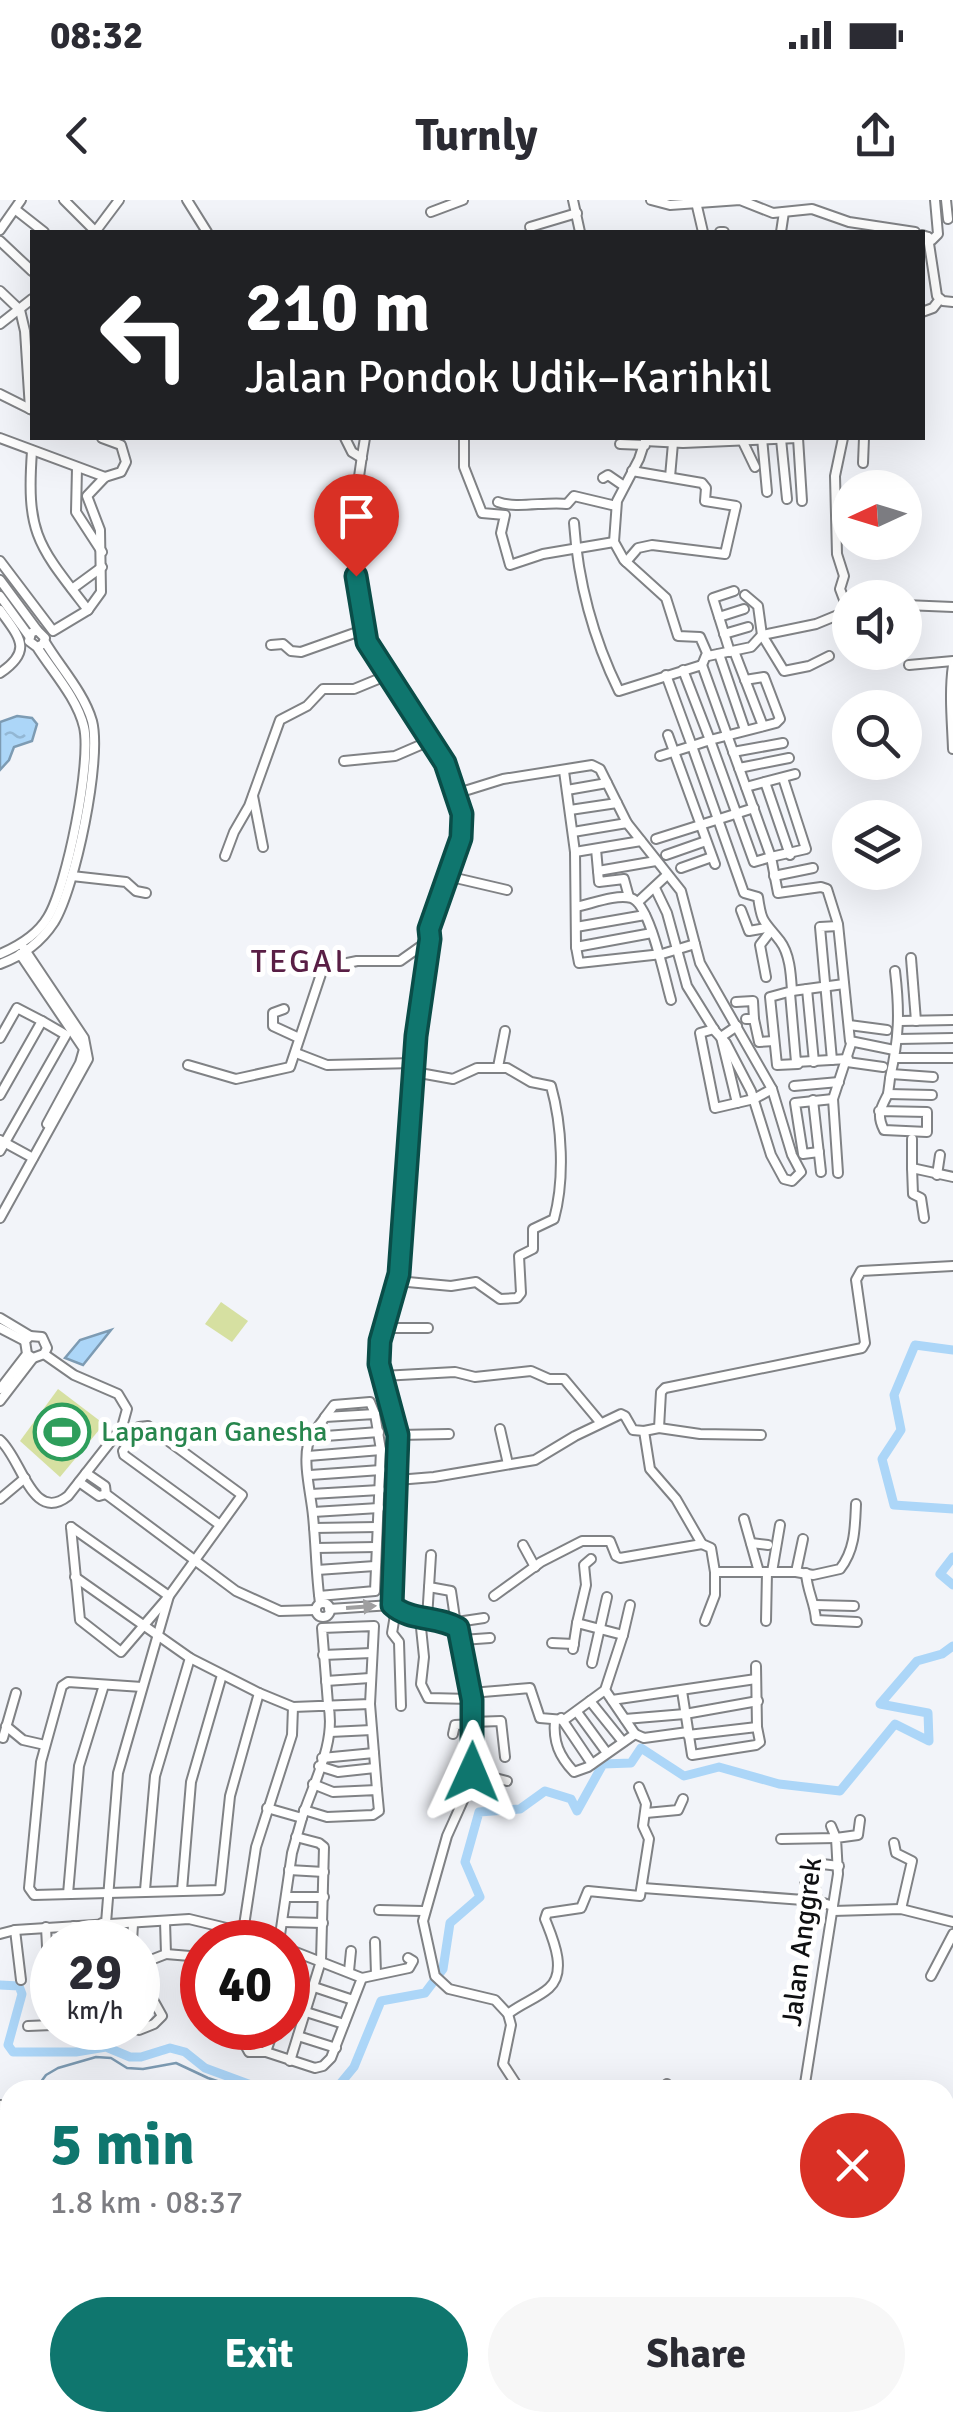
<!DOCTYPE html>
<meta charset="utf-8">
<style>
:root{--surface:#fff;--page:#f7f7f7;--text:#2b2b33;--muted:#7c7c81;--accent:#0f766e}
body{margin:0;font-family:Signika,sans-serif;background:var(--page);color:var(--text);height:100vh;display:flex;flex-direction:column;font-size:38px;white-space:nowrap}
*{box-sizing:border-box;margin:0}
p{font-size:32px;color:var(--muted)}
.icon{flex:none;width:55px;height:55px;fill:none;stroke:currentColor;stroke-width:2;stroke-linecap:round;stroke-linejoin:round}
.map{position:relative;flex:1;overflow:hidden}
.side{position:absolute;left:0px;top:1880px;width:955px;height:352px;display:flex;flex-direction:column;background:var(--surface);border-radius:30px 30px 0 0;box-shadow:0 10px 40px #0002}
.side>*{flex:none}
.guide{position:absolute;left:30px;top:30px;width:895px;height:210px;border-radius:0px;box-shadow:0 10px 40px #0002;background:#202124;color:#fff;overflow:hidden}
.needle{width:65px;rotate:266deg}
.tools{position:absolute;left:832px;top:270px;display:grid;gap:20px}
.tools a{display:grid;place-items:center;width:90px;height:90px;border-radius:50%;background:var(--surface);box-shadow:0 10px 40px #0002;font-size:50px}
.speed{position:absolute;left:30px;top:1720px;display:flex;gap:20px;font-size:50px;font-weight:700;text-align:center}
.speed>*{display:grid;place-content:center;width:130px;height:130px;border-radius:50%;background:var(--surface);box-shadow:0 10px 40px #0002;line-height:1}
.speed small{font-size:25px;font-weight:400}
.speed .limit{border:15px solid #d22;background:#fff;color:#111}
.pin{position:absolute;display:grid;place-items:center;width:85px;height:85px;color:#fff;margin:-102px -42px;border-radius:50% 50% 50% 0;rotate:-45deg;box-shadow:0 0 10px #0007}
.pin .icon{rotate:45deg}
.me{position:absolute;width:110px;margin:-55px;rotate:1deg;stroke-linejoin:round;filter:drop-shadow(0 0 8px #0008)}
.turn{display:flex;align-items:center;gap:35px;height:210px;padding:0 50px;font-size:45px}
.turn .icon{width:130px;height:130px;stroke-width:2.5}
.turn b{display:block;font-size:70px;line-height:85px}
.round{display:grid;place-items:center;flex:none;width:105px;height:105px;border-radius:52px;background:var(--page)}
.overview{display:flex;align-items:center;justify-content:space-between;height:170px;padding:0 50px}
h1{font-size:60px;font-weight:700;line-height:75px;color:var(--accent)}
.primary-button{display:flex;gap:20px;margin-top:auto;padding:20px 50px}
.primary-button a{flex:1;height:115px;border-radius:60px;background:var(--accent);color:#fff;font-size:40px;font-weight:700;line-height:115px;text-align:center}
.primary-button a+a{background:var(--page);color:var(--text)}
.status{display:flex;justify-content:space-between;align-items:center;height:70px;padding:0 50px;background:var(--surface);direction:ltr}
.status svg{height:28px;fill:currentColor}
header{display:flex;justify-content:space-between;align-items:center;height:130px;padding:0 50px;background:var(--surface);font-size:45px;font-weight:700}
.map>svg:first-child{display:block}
.garden{fill:#d6e0a1}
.water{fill:url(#water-ripples);stroke:#7d9bb3;stroke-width:2.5}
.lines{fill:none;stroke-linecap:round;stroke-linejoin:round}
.stream{stroke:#7d9bb3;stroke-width:2.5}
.river{stroke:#acd6f8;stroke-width:9}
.minor-casing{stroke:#808285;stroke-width:12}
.minor{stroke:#fff;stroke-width:8}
.oneway{fill:#9f9fa0}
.route-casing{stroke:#0a4d48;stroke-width:25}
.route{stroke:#0f766e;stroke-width:18}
.labels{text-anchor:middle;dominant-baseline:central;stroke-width:10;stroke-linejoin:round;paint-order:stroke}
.leisure-label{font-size:28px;fill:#27864d;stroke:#fff;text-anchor:start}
.street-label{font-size:28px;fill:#0f1012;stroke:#fff}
.quarter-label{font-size:32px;letter-spacing:2.5px;fill:#591e45;stroke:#fff}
</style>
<div class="status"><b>08:32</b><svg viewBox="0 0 49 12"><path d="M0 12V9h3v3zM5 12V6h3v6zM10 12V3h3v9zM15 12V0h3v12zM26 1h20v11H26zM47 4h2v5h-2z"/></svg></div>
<header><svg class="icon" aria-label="back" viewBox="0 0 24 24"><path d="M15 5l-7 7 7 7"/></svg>Turnly<svg class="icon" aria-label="share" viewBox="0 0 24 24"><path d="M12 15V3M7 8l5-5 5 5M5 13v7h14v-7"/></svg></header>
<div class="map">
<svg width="953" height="2232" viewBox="0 0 953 2232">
<defs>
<pattern id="water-ripples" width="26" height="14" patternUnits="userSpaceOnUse" patternTransform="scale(2.5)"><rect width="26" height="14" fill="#acd6f8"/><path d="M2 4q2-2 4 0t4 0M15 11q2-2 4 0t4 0" fill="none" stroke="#93b7d4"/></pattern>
</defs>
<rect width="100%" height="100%" fill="#f2f4f9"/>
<!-- garden -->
<g class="garden">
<path d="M221 1102 248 1121 232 1142 205 1124Z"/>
<path d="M58 1189 104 1224 60 1277 20 1241Z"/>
</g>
<!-- water -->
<g class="water">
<path d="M17 516 32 518 37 524 32 541 14 547 9 560 0 570V522Z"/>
<path d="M111 1130 83 1165 65 1158 80 1140Z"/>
</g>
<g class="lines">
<!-- stream -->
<path class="stream" d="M35 1890 46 1875 58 1868 96 1857 111 1858 127 1868 143 1869 176 1863 208 1878 244 1890"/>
<!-- river -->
<g class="river">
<path d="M953 1150 915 1145 894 1195 901 1230 882 1259 894 1305 953 1309"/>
<path d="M953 1357 940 1374 953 1385"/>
<path d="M0 1785 19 1786 22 1794 8 1845 13 1852H76L106 1847 130 1857H141L170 1848 185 1852 205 1868 265 1890"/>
<path d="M335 1890 354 1867 381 1801 425 1793 443 1769 450 1723 480 1697 465 1662 479 1612 520 1609 545 1591 571 1599 577 1611 603 1564 631 1563 641 1548 684 1576 719 1567 779 1584 840 1591 895 1524 929 1541 928 1513 880 1504 917 1461 942 1454 953 1446"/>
</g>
<!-- minor casing -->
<g class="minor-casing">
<g id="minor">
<path d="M64 0 95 31"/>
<path d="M187 0 207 32"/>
<path d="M573 0 580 32"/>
<path d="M651 0 670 5 740 0 773 13 812 9 849 22 915 32"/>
<path d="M946 0 948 19"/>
<path d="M696 2 703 32"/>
<path d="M16 10 44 32"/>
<path d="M431 12 463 0"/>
<path d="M530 27 577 13"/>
<path d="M0 30 21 0"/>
<path d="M95 32 119 0"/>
<path d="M720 32H724"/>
<path d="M781 32 784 12"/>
<path d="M922 35 928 37 937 96 943 101 953 102"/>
<path d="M928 37 932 40 938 34 935 0"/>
<path d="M0 41 32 71"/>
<path d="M0 91 20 110 25 131 30 209"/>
<path d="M922 112 933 108 940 99"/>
<path d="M0 124 32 99"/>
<path d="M0 194 32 210"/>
<path d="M0 238 105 277"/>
<path d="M345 238 352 252 362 258"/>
<path d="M365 238C355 294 344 391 368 444 394 503 458 550 463 619 465 653 436 695 429 729L431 739 417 836 399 1074 379 1141V1164L398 1235 392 1405 400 1411 456 1425 462 1440 471 1493 472 1572 465 1596 447 1636 423 1721 435 1776 449 1789 495 1800 508 1814 511 1825 503 1864 520 1890"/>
<path d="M464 238V267L482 313 505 315 501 333 510 365 543 354 614 342"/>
<path d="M646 238 639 259 617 301 614 342 624 360 666 398 678 436 700 437 707 453 702 465"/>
<path d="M762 238 767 292"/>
<path d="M798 238 802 301"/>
<path d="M843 238 835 276 837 354 844 376 840 389 848 410"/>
<path d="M781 239 787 299"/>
<path d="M645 241 683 243 798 238"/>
<path d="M743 242 755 267"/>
<path d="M620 244 645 245"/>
<path d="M32 251C26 335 38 345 88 410"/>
<path d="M863 263 864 238"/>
<path d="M77 268 76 312 102 352"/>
<path d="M670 277 673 243"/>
<path d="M603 278 608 275 624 286"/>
<path d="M498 302C515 309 548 301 567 304L574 296 616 306"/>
<path d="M574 323C578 381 593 438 619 491L702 465 771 657 754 662 710 540 692 546 744 693 758 697C762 725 764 720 780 741 790 754 791 775 792 791L770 797 777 865 798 864"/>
<path d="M0 361 53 431 88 410 101 392 100 330 87 296 105 277 121 272 126 262 121 245 102 238"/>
<path d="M626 362 638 348 652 345 725 354 736 306 705 301 706 288 702 283 632 271"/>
<path d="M0 380 37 430"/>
<path d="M72 389 102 367"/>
<path d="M745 395 758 406 762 435 784 471 809 466 829 456"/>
<path d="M0 396 29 436"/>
<path d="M905 405 953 407"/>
<path d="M0 410C19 437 34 450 0 473"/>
<path d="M719 417 744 409"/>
<path d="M724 434 748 427"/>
<path d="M271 445 283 444 291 451 301 452 363 430"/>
<path d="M734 451 763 526"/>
<path d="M730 452 713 398 734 391"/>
<path d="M719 454 745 530"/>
<path d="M708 456 751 447 762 435 816 424 850 410"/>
<path d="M909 465 953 461"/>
<path d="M953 465C949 493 952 521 953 549"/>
<path d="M683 470 710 540 776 523 780 519 764 477 745 480"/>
<path d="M668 535 715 664"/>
<path d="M733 552 783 543"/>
<path d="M660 556 692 546 666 475"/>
<path d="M344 561 395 556 432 540"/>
<path d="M739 568 789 558"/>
<path d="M564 571 575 652 576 747 579 763 662 754 695 744"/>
<path d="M783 578 806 649 771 657 778 693 821 687 827 689 838 724 850 841 894 850"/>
<path d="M765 582 790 655"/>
<path d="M746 587 795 574"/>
<path d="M567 590 607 583"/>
<path d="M458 593 503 579 592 565 600 569 627 623 681 691 700 763 772 889 792 955 801 972 792 981 784 979 771 955 751 891 726 843 715 831 687 786 667 713 655 688"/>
<path d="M253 596 263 647"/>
<path d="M570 610 617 603"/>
<path d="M573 632 627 623"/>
<path d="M656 639 754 608"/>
<path d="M596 649 599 682 624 679 629 697"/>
<path d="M575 652 641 641"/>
<path d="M666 655 706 641"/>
<path d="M225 656 234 632 249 606 280 520 307 506 323 489H354L388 475"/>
<path d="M681 668 712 657"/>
<path d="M598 671 656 661"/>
<path d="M72 676 126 682 136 691 146 693"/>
<path d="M447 676 507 690"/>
<path d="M774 676 813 668"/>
<path d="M638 702 667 675"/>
<path d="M576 707C591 704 616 694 631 698 650 703 665 780 671 800"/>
<path d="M741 710 749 731 766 728"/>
<path d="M576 727 645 715"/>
<path d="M576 747 652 733"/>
<path d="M0 754C19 746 38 734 48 717 67 686 92 561 84 527 77 498 53 472 37 447L29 441 31 433 37 430 45 438 43 444 37 447"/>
<path d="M20 754 84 849 80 863 47 924"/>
<path d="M911 758 916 821"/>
<path d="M0 764C22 756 41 742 54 722 75 688 102 559 92 521 84 493 60 467 45 442"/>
<path d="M766 777 760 745 770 732"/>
<path d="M807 789 814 862"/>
<path d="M792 791 844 784"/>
<path d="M790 793 796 862 848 859"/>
<path d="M736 802 753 801 754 819"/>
<path d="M284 809 273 813V826L299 838"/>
<path d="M746 819H754L759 842 774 841"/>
<path d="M900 821 953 820"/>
<path d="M849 825 887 830"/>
<path d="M714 829 700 833 715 908 754 899 772 889"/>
<path d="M0 838 17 808 42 821"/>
<path d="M898 839 953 838"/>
<path d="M296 853 327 865 415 863"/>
<path d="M895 858H953"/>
<path d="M832 860 820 727 838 726"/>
<path d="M847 862 883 867"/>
<path d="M188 865 236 879 290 867 323 768 357 761H400L431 739"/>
<path d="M498 867 505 831"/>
<path d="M891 874 933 877"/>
<path d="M794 886 839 882"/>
<path d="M888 894 932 895"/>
<path d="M0 895 42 821 66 835 0 951"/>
<path d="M813 900 821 972"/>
<path d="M737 903 721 837 737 826"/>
<path d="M879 911 927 912V932L884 930C876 914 881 908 888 894 888 893 890 880 890 878 899 838 900 813 895 771"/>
<path d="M0 940 33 958"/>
<path d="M819 952 803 954 795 903 833 899"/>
<path d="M912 968V939"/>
<path d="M838 973 833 899 851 844"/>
<path d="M937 975 940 955"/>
<path d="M0 1018 88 859 84 838 23 747"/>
<path d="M924 1018 921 998 913 994 912 968 953 977"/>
<path d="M397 1081 451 1086 476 1082 500 1099 517 1098 521 1093 519 1056 533 1049V1029L554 1019C565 979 562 925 551 886L531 882 507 868H477L453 879 414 872"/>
<path d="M0 1118 30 1136"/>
<path d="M0 1128 25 1141"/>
<path d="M382 1128H428"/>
<path d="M382 1176 455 1172 475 1177 531 1171 549 1179H564L600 1222"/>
<path d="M0 1189 27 1154 25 1141 30 1136 42 1137 47 1148 44 1154 33 1158 27 1154"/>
<path d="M0 1201 33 1158"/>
<path d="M325 1217 334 1205 370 1202 375 1214"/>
<path d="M659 1228 700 1234 761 1235"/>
<path d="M500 1229 508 1264"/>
<path d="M644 1231 659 1228 661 1192 665 1188 862 1148 865 1143 856 1080 861 1071 953 1066"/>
<path d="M398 1235 449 1234"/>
<path d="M312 1237 379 1232"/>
<path d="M0 1240C22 1259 32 1324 68 1296L122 1227 127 1209 118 1194 74 1175 44 1154"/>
<path d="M308 1256 381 1250"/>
<path d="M86 1273 105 1286 106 1294 236 1391 280 1411 316 1410"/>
<path d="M310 1275 381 1270"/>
<path d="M397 1280 434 1277 535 1260 575 1236 621 1214 625 1216 633 1230 644 1231 650 1269 676 1299 702 1344 711 1348 715 1372H796L813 1375 840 1369C855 1350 855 1328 856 1304"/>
<path d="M79 1282 99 1296 106 1294"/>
<path d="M311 1294 380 1290"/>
<path d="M0 1299 25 1278"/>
<path d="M313 1312 379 1308"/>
<path d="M744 1319 759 1372"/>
<path d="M71 1327 80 1420 121 1452 169 1396 242 1295 148 1226 139 1227 123 1251 124 1255 220 1325"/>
<path d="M71 1327 169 1396 118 1573 106 1723"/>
<path d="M314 1328 377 1327"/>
<path d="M751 1343 768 1345"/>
<path d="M523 1345 535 1367"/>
<path d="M316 1348 376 1347"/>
<path d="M317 1370 375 1366"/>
<path d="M772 1372 780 1325"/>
<path d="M796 1372 803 1339"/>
<path d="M806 1373C807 1391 815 1403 816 1420L857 1422"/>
<path d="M75 1377 190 1458 259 1493 293 1507 370 1504 374 1426 322 1428 328 1504C337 1541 313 1584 302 1618"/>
<path d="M429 1387 451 1391 456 1425"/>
<path d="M319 1396 375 1391 381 1250 375 1214 325 1217C320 1225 310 1235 308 1244 303 1265 311 1294 313 1316 316 1345 316 1374 320 1403"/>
<path d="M494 1396 541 1362 582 1341H610L616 1356 620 1358 702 1344"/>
<circle cx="323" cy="1410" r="7"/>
<path d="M815 1405 854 1406"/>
<path d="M329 1409 392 1405"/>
<path d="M396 1409 392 1433 399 1442 401 1506"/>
<path d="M420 1418 424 1457 421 1484 428 1498 471 1499"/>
<path d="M427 1419 431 1355"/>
<path d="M705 1421 715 1395V1372"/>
<path d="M766 1421 767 1372"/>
<path d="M457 1422 484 1418"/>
<path d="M577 1423 586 1385 584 1365 591 1359"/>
<path d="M623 1435 630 1405"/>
<path d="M462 1440 490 1438"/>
<path d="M552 1443 574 1444"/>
<path d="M323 1455 372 1453"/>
<path d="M592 1463 607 1397"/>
<path d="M326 1481 370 1478"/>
<path d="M142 1487 68 1482 62 1486 41 1562 29 1688 34 1695 220 1690 230 1596 259 1493"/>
<path d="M682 1491 692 1555 756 1545 760 1542 757 1527 756 1466"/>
<path d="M471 1493 530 1488 540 1518 564 1520 605 1490 623 1435 577 1423 573 1449"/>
<path d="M612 1500 756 1479"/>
<path d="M590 1501 623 1542"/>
<path d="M370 1504 377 1590"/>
<path d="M577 1512 607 1553"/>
<path d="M561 1518 592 1564"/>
<path d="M625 1519 685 1514 758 1501"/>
<path d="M555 1520C553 1542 559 1556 574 1572L588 1567 635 1534 605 1490"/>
<path d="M472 1522 501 1521 505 1557"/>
<path d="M6 1526 23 1540 45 1545"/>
<path d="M330 1532 372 1530"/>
<path d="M453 1534 455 1525 472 1524"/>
<path d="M635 1534 644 1538 688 1532"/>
<path d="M688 1535 757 1527"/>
<path d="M3 1538 16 1493"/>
<path d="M322 1558 374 1553"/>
<path d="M319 1566 338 1572 375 1568"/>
<path d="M472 1572 507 1581"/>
<path d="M267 1608 302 1618 292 1653 279 1742"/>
<path d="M304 1610 327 1617 373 1615 379 1611 377 1590 333 1592 313 1584"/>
<path d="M646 1613 678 1610 683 1599"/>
<path d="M781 1639 836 1638 831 1626"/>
<path d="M894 1643 896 1653 912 1661 901 1709"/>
<path d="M822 1664 839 1666"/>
<path d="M289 1670 324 1672"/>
<path d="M805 1684 815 1687 817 1701 833 1706"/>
<path d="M643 1688 817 1701"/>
<path d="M145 1690 155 1576 190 1458"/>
<path d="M182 1690 191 1582 222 1475"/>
<path d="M68 1694 79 1566 104 1485"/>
<path d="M286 1697H324"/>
<path d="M379 1710 423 1711"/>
<path d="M833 1711 901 1709 953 1722"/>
<path d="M283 1722 323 1723"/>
<path d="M102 1723 104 1742"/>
<path d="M74 1726 75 1742"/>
<path d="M46 1727 51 1825"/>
<path d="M15 1730 21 1780"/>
<path d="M0 1734 15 1730 189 1719 243 1732 256 1647 292 1535 293 1507"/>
<path d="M132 1742 133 1724"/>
<path d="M245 1742 247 1735 269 1742"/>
<path d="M375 1742 376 1774"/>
<path d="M166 1754 202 1757"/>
<path d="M138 1765 166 1754 165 1721"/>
<path d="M349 1771 351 1751"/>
<path d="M931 1776 953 1734"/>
<path d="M362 1778 409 1768 413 1761 408 1758"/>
<path d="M288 1787 298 1754"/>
<path d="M314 1787 353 1800"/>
<path d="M306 1812 344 1824"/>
<path d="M508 1814C520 1804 538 1798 549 1788 568 1771 552 1737 545 1719L547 1713 581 1708 588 1691 640 1696 649 1639 643 1626 646 1604 639 1587"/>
<path d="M28 1826 52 1825"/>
<path d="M80 1828 83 1835 107 1836 132 1828"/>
<path d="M135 1828 139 1830 154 1824 162 1816 138 1773"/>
<path d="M248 1828 244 1843 249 1852H266L315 1868 323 1866 331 1858 362 1778 288 1749"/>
<path d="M298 1836 336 1848"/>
<path d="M266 1852 274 1828"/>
<path d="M290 1861 321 1761 324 1647 319 1643 296 1637"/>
<path d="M667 1884 669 1890"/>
<path d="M804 1890 838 1674 836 1638 858 1635 860 1620"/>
<path d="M0 1905 10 1906"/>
<path d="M0 2010 10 1991"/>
<path d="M945 2136 953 2134"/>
<path d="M317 2222 330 2232"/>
<path d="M717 2222 738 2232"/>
<path d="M916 2222 924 2232"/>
<path d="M436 2224 455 2229"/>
<path d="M523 2232 525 2222"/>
<path d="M653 2232 655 2222"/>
</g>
</g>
<!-- minor -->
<use href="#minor" class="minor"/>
</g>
<!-- one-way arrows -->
<defs><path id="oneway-solid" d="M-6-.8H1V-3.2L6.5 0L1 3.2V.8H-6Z" transform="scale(2.5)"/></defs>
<use class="oneway" href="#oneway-solid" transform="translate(361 1407) rotate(-4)"/>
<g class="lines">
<!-- route casing -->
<g class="route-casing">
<path id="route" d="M356 376 367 442 445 563 462 614 461 638 429 729 430 739 416 836 399 1074 380 1141 379 1164 398 1235 392 1405C409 1421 438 1416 458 1428L472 1500V1572"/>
</g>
<!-- route -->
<use href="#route" class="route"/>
</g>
<!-- icons -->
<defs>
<g id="stadium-ring" transform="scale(2.875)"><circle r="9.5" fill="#fff" stroke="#2e9e5b" stroke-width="1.5"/><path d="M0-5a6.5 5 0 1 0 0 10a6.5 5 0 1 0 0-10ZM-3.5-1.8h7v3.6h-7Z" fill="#2e9e5b"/></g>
</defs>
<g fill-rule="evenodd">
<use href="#stadium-ring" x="62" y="1232"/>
</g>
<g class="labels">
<!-- leisure labels -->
<g class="leisure-label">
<text x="101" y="1232">Lapangan Ganesha</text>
</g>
<!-- street labels -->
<g class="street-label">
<text transform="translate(802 1742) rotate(-83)">Jalan Anggrek</text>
</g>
<!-- quarter labels -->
<g class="quarter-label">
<text x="302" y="761">TEGAL</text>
</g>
</g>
</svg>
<div class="tools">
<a><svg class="needle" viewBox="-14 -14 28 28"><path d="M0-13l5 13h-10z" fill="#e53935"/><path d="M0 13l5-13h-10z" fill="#7c7c81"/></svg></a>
<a><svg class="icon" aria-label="sound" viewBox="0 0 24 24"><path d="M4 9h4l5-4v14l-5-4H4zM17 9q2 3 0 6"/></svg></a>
<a><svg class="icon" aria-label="search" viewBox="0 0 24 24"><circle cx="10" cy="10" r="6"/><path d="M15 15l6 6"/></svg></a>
<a><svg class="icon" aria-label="layers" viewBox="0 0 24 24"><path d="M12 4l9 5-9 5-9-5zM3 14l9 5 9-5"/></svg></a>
</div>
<div class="speed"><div>29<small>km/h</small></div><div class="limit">40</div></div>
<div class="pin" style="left:356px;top:376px;background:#d93025"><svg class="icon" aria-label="arrive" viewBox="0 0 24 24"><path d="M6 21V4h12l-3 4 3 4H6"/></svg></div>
<svg class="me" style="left:472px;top:1572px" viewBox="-20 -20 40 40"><path d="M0-17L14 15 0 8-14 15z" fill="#0f766e" stroke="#fff" stroke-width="4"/></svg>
<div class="guide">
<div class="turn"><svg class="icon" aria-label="left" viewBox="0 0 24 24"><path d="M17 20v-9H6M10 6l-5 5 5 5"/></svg><div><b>210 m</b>Jalan Pondok Udik–Karihkil</div></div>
</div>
<section class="side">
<div class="overview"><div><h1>5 min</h1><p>1.8 km · 08:37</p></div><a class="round" style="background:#d93025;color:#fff"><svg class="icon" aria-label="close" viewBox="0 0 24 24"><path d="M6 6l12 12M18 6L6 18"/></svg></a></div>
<div class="primary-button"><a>Exit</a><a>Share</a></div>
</section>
</div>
